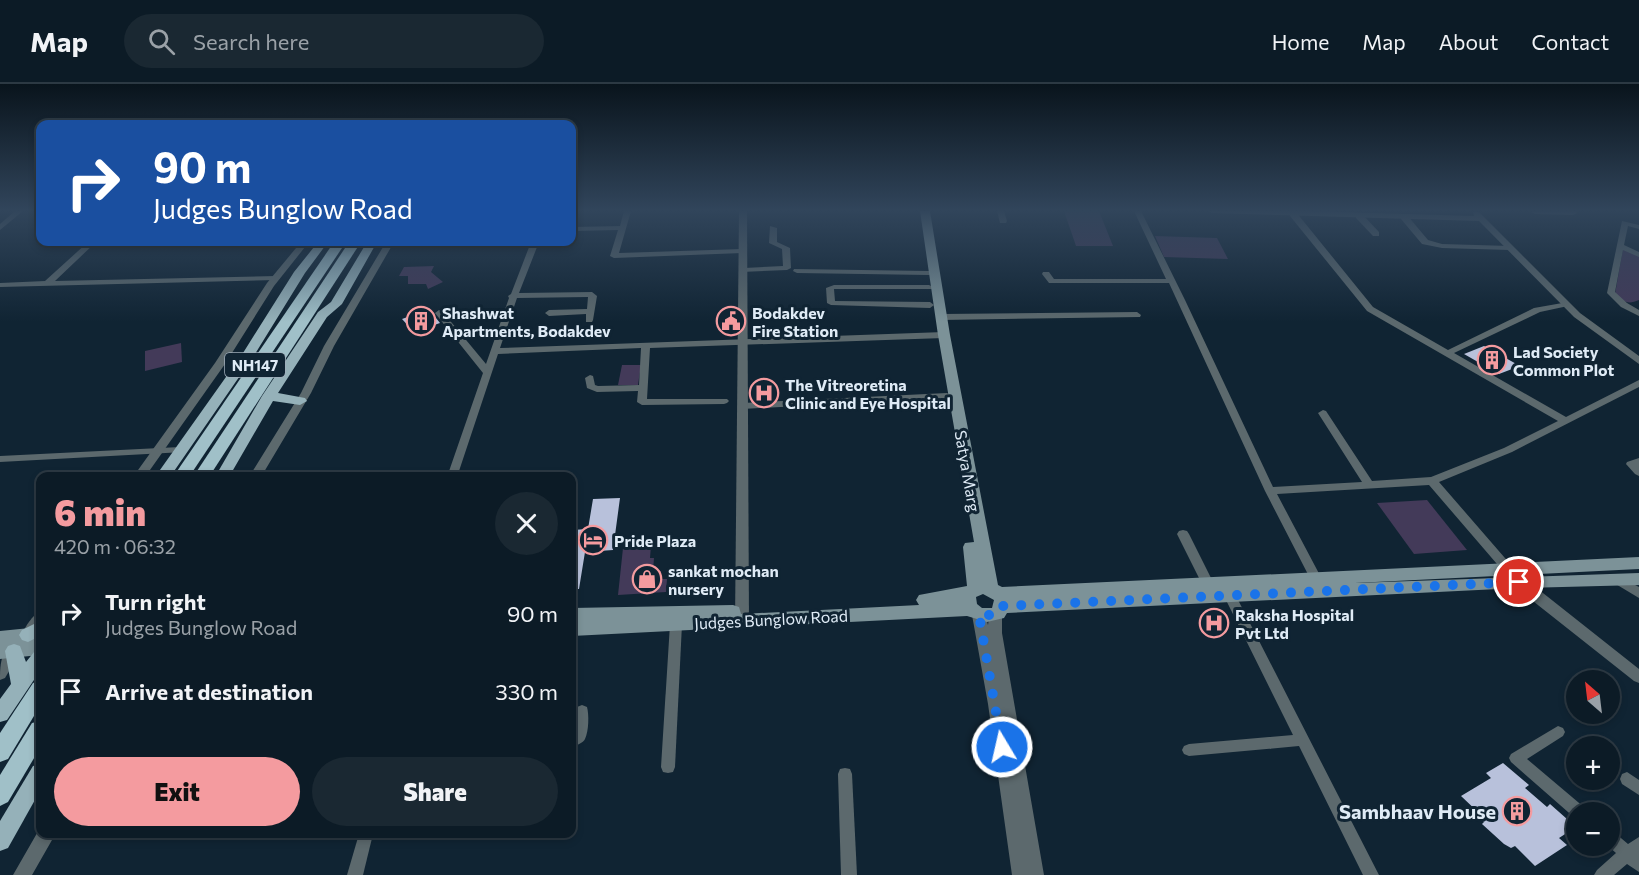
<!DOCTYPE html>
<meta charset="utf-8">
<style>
:root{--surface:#0c1b26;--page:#1a2832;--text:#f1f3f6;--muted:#9aa1a7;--line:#2c3943;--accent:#f49b9f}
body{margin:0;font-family:Commissioner,sans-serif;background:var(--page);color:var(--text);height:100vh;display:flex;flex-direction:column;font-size:22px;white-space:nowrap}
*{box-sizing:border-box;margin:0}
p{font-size:20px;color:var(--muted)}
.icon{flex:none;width:33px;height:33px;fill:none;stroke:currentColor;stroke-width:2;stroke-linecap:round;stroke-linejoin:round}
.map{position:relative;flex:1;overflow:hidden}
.sheet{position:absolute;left:36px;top:388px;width:540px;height:366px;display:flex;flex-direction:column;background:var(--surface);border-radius:12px;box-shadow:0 3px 9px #0003,0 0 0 2px var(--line)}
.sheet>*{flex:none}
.hud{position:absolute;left:36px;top:36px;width:540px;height:126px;border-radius:12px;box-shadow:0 3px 9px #0003,0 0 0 2px var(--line);background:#1a4fa0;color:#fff;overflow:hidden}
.needle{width:39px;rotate:332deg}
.tools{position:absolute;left:1566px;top:586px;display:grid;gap:12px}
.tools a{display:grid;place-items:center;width:54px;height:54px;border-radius:50%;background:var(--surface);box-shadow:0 3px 9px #0003,0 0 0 2px var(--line);font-size:30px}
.pin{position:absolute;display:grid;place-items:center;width:51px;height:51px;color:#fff;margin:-26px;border:3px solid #fff;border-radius:50%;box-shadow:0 2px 6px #0007}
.me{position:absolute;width:66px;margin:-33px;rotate:351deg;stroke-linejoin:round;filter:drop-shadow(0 0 4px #0008)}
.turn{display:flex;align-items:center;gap:21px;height:126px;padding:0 18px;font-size:27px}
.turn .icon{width:78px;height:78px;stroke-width:2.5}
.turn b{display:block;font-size:42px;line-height:51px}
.round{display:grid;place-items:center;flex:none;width:63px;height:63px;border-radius:32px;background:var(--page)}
.head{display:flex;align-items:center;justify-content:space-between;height:102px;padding:0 18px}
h1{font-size:36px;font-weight:800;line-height:45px;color:var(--accent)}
.action{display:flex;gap:12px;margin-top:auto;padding:12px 18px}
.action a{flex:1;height:69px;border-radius:36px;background:var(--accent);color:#111;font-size:24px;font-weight:800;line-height:69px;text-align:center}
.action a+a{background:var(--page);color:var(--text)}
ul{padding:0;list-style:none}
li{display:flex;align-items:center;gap:18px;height:78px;padding:0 18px}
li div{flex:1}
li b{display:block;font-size:22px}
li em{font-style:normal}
header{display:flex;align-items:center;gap:36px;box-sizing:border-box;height:84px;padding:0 30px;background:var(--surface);border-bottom:2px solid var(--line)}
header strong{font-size:28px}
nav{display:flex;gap:33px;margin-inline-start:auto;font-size:21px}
.search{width:420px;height:54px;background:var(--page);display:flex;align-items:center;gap:15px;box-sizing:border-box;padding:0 21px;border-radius:33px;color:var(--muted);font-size:22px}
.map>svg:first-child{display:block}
.green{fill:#433a59}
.building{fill:#b8c1db}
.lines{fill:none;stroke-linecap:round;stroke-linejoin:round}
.minor{fill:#5c696d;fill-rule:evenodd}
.tertiary{fill:#5c696d;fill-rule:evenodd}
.secondary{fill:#7c9298;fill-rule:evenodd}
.primary{fill:#95b1b9;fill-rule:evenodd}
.trunk{fill:#a0c0c8;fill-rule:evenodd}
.route{stroke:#1a73e8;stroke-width:10;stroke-dasharray:0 18}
.labels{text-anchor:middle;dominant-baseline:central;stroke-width:6;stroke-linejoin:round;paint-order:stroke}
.shield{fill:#102433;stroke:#a1afbc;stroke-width:1.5}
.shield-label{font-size:15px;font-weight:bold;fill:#dfebf6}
.poi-label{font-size:16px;font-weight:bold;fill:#dfebf6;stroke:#102433;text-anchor:start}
.street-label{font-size:16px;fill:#dfebf6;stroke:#102433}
.near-poi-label{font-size:20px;font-weight:bold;fill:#dfebf6;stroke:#102433;text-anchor:end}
</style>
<header>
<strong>Map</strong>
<div class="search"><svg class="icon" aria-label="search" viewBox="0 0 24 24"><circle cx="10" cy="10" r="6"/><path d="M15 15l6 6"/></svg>Search here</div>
<nav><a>Home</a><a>Map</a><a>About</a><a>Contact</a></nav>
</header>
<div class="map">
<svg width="1639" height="791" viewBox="0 0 1639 791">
<rect width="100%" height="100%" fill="#102433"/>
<!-- green -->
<g class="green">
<path d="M1064 127H1099L1113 162H1076Z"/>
<path d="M1155 152 1217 154 1228 175 1164 173Z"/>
<path d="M1623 165 1639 172V216C1628 221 1623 218 1615 210Z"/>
<path d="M434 182 431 188 443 198 428 205 426 200H408V192H399L404 183Z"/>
<path d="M181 259 182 278 145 287V267Z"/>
<path d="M622 281H641L638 301H618Z"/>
<path d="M1427 416 1467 466 1414 470 1377 419Z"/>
<path d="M651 462 650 474H654L653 487H661V495H667L666 508 618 511 623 464Z"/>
</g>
<!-- building -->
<g class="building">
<path d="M432 229 440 239 414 248 402 235 413 231 416 235Z"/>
<path d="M1484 262 1520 282 1499 290 1464 270Z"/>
<path d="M620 414 613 466 585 468 579 505H572V446L588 445 593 415Z"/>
<path d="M1503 679 1529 701 1525 704 1547 723 1550 720 1576 743 1559 754 1567 761 1535 782 1515 762 1511 764 1504 760 1482 740 1484 738 1478 733 1481 731 1461 712 1491 694 1486 689Z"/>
</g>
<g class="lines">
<!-- minor -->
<g class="minor">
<path d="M15 127H23L0 146V140Z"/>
<path d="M624 127H631L619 169 742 165 746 167 742 169 614 174 610 172 618 146 572 147V143L620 142Z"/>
<path d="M997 127H1004L1007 137 1006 139H1000Z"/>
<path d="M1134 127H1141L1185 216 1273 403 1362 398 1318 329 1323 326 1326 327 1372 397 1431 393 1504 364 1558 337 1367 227 1290 132V128H1296L1373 223 1448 266 1534 224 1568 218V222L1540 228 1454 269 1566 333 1639 296V303L1512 368 1439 398 1511 481 1513 484 1511 487H1503L1429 401 1277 410 1324 499 1322 502 1318 504 1314 502 1265 407 1169 199H1049L1042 190 1043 188H1049L1054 195H1166Z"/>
<path d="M1575 127 1577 129 1573 131 1535 130 1531 128Z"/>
<path d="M1356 130H1362L1379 148V152H1373L1356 134Z"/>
<path d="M1401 131H1407L1428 156 1442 160 1510 162 1514 164 1510 166 1442 164 1422 160 1401 135Z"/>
<path d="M1622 137 1639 141V145L1628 142 1624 161 1639 168V173L1623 166 1615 208 1627 219 1639 226V232L1621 223 1607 209Z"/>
<path d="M770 142 777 144V158L790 164 791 184 787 186 741 188V184H744L783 182 782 165 769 159Z"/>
<path d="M88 158H96L55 197 276 192 280 194 276 196 0 203V199L45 197Z"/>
<path d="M531 158H539L519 209 592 208 597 212 593 236 592 238H586V230L549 232 545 229 549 226 587 225 588 213 517 214 500 264 944 248 948 251 944 254 650 264 647 315H727L729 317 727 319 724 320 642 321 637 318 638 307 597 308 587 304 585 294 590 291 593 292 595 301 598 302 639 301 641 264 498 270 457 393H447L483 289 435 229 439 226 442 227 486 280 509 214 508 212 511 210Z"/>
<path d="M794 185 929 187 933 189 929 191 797 189 793 187Z"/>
<path d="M834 201H929L933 203 932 205H834L835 217 930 218 934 221 930 224 831 221 827 219 826 204Z"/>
<path d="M1137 228 1141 231 1140 233 941 236 937 233 941 230Z"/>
<path d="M947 309 952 312 950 314 742 325 737 322 742 319Z"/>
<path d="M180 363 184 364 185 366 184 368 0 378V372Z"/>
<path d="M1639 374V392L1635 390 1626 380 1627 378Z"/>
<path d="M1183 446 1187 447 1189 450 1214 500 1212 503 1208 505 1204 503 1202 500 1177 450 1179 447Z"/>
<path d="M1618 492 1639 503V514L1614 499 1612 496 1614 493Z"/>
<path d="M1230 507 1234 509 1236 512 1379 791H1363L1299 662 1189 672 1184 670 1182 666 1184 662 1189 660 1293 651 1224 512 1226 509Z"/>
<path d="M676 535 680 537 682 540 675 683 673 688 668 689 663 688 661 683 670 540 672 537Z"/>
<path d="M582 621 587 623C589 630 589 647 585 655 583 659 577 661 572 663 571 652 572 634 577 623Z"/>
<path d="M1558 642 1563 644 1565 648 1563 652 1527 675 1585 724 1587 729H1576V735L1511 678 1509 674 1511 670Z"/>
<path d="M845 684 850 685 852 690 857 791H841L838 690 840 685Z"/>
<path d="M1627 688 1639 696V711L1622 700 1620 695 1622 690Z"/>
<path d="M1610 747 1615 749 1628 760 1639 753V788L1627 780 1614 791H1594L1597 786 1616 769 1608 762H1610Z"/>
<path d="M359 750H373L363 791H347Z"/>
</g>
<!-- tertiary -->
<g class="tertiary">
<path d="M739 127H747L749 538 747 542 742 544 737 542 735 538Z"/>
<path d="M1208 127H1307L1474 132 1473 128H1479L1580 229 1639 272V280L1574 233 1479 137 1212 129Z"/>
<path d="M301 158H309L274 202 225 280 145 393H133L215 279 267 199Z"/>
<path d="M386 158H394L334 262 311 309 261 393H249L301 309 324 262Z"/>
<path d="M1507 479 1512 480 1524 494 1639 585V599L1634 597 1514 502 1500 484 1502 480Z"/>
<path d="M979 526 984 527 988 541 990 527 995 526 1000 527 1002 531V549L1044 791H1012L988 620 972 531 974 527Z"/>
<path d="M40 528C41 539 40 559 24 554L22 550C26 542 32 531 40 528Z"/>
<path d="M14 561 19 563 21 567 5 594 0 596C0 583 0 566 14 561Z"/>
<path d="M40 744V750H54L52 756 32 791H13Z"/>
</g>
<!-- secondary -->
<g class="secondary">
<path d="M920 127H930L950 251 998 501 1002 503 1639 473V485L1355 499 1639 489V501L1519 504 1007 529 1004 534 987 538 967 532 572 552V538H574H572V524L733 521 739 523 741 530 919 521 916 516 919 511 967 502 963 463 965 459 974 458 938 251ZM983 510 994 516 992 524H982L977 520 976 513Z"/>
<path d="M40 543V571L0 575V547Z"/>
</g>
<!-- primary -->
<g class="primary">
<path d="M318 158H328L305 189 255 270 170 393H155L243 269 294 188Z"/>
<path d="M367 158H377L342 220 327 233 278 309 305 314 307 317 300 321 273 317 229 393H215L262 312 318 228 331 218Z"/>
<path d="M40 537V552L28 558 22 556 19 551 22 546Z"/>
<path d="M14 560 20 562 26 578 34 568 40 566V587L7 636 0 638V615L11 600 5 567 8 562Z"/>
<path d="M40 680V707L8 764 0 767V737L33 682Z"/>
</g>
<!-- trunk -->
<g class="trunk">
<path d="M334 158H346L189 393H173Z"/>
<path d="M349 158H361L209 393H193Z"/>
<path d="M40 596V622L8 675 0 678V649L33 599Z"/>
<path d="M40 637V664L8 718 0 722V691L32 639Z"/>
</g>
</g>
<!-- sky -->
<linearGradient id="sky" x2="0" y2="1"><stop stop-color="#09141c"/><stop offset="0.53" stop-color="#31455b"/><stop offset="1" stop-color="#31455b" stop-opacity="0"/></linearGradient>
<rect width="1639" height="238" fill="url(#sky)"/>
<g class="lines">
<!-- route -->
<path class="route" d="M1002 663 979 531H994L1003 522 1519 498"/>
</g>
<!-- icons -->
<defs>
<g id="building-ring" transform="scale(1.5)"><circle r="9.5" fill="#102433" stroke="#f49b9f" stroke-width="1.5"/><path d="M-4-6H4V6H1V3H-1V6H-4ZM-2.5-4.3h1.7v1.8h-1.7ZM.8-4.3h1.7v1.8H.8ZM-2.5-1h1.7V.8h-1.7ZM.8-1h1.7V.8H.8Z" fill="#f49b9f"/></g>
<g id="civic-ring" transform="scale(1.5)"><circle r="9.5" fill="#102433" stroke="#f49b9f" stroke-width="1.5"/><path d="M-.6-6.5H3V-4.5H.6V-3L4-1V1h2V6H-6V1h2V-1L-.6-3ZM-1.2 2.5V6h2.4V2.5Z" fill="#f49b9f"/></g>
<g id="hospital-ring" transform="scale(1.5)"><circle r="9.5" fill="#102433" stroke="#f49b9f" stroke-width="1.5"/><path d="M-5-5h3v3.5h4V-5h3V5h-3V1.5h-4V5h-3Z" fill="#f49b9f"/></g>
<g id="hotel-ring" transform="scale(1.5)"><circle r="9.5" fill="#102433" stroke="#f49b9f" stroke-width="1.5"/><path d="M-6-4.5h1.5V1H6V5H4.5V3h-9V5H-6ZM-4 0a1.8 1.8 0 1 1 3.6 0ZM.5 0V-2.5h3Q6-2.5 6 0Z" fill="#f49b9f"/></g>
<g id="shop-ring" transform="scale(1.5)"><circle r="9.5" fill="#102433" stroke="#f49b9f" stroke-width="1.5"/><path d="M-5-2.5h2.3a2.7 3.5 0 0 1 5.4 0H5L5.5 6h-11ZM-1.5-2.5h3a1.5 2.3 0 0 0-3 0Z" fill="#f49b9f"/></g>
</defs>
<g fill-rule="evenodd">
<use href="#building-ring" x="421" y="237"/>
<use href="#civic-ring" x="731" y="237"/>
<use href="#building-ring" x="1492" y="276"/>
<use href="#hospital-ring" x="764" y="309"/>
<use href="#hotel-ring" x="593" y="456"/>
<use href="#shop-ring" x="647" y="495"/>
<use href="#hospital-ring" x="1214" y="539"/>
<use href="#building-ring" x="1517" y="727"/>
</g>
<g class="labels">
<!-- shield labels -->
<rect class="shield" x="225" y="269" width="60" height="24" rx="4.5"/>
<g class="shield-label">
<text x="255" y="281">NH147</text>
</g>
<!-- poi labels -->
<g class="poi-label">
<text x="442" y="228">Shashwat<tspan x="442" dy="18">Apartments, Bodakdev</tspan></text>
<text x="752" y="228">Bodakdev<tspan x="752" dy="18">Fire Station</tspan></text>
<text x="1513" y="267">Lad Society<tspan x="1513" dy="18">Common Plot</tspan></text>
<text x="785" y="300">The Vitreoretina<tspan x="785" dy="18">Clinic and Eye Hospital</tspan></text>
<text x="614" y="456">Pride Plaza</text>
<text x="668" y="486">sankat mochan<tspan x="668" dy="18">nursery</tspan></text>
<text x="1235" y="530">Raksha Hospital<tspan x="1235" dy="18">Pvt Ltd</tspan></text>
</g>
<!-- street labels -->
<g class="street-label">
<text transform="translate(968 387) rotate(80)">Satya Marg</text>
<text transform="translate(771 535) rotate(-3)">Judges Bunglow Road</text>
</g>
<!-- near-poi labels -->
<g class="near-poi-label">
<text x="1496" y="727">Sambhaav House</text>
</g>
</g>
</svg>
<div class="tools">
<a><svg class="needle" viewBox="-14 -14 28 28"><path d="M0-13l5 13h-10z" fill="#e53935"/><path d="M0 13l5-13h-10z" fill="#9aa1a7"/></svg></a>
<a>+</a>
<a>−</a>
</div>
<div class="pin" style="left:1519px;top:498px;background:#d93025"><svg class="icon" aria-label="arrive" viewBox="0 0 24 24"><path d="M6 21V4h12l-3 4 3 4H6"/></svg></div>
<svg class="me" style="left:1002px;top:663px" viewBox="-20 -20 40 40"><circle r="17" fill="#1a73e8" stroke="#fff" stroke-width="3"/><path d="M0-11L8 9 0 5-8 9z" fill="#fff"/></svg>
<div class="hud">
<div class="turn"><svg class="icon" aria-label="right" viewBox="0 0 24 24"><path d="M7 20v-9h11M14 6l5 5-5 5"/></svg><div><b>90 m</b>Judges Bunglow Road</div></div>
</div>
<section class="sheet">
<div class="head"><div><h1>6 min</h1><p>420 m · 06:32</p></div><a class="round"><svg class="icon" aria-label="close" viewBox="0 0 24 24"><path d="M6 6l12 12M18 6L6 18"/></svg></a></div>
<ul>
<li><svg class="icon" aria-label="right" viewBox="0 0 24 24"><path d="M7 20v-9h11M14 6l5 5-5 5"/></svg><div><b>Turn right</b><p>Judges Bunglow Road</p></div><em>90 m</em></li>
<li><svg class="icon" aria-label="arrive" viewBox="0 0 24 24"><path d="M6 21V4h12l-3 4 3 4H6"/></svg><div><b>Arrive at destination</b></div><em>330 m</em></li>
</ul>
<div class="action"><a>Exit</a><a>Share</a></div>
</section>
</div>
